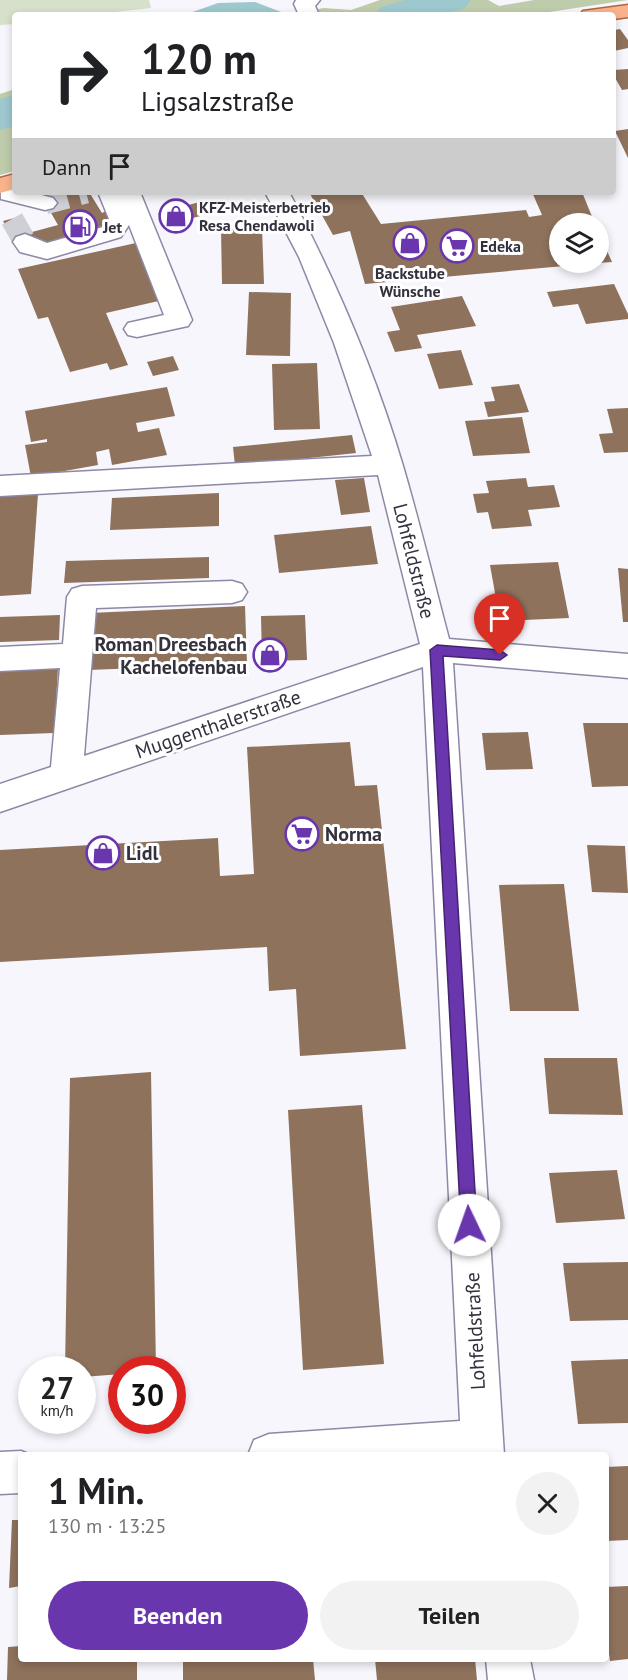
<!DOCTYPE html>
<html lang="de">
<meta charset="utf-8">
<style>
:root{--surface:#fff;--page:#f2f2f2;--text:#202124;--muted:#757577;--accent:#6a36ad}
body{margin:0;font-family:"PT Sans",sans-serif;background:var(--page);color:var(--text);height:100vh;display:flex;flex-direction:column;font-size:22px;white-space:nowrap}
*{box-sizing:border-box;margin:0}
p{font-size:20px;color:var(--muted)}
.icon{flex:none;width:33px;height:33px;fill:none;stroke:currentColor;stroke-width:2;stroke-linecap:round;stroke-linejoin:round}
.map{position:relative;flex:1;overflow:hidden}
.side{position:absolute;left:18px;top:1452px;width:591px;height:210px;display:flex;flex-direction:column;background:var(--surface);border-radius:6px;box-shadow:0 3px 9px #0003}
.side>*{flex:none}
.hud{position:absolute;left:12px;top:12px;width:604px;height:183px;border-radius:6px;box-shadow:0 3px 9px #0003;background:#fff;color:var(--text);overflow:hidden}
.buttons{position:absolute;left:549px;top:213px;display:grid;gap:12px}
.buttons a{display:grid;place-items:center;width:60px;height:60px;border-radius:50%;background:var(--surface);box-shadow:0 3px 9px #0003;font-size:30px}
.speed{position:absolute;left:18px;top:1356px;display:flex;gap:12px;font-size:30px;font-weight:700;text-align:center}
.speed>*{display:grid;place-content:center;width:78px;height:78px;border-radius:50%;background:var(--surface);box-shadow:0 3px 9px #0003;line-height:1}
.speed small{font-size:15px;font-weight:400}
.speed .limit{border:9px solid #d22;background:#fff;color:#111}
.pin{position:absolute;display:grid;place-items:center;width:51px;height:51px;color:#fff;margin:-62px -26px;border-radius:50% 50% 50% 0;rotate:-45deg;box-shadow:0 0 6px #0007}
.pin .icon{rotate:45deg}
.me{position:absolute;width:66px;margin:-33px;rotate:357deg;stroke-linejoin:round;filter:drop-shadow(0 0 4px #0008)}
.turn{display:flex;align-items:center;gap:21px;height:126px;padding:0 30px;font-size:27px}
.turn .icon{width:78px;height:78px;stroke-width:2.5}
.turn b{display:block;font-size:42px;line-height:51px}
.then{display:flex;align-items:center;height:57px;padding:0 30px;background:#0003;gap:12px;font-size:22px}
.round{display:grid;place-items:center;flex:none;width:63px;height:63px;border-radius:32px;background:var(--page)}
.headline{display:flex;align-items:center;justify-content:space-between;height:102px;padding:0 30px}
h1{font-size:36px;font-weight:700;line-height:45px}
.cta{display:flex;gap:12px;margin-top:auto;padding:12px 30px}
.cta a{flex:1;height:69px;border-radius:36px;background:var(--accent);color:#fff;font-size:24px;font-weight:700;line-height:69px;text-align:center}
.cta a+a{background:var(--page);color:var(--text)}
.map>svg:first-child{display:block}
.green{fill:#d7e0ca}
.forest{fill:#bfccab}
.water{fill:#9cc8ce}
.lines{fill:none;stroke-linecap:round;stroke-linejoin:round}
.river{fill:#9cc8ce;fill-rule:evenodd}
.building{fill:#8e725c}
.minor-tunnel{stroke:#cfcfd6;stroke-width:23;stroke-dasharray:23 12;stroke-linecap:butt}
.minor-casing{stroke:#8d88a5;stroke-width:3}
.major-casing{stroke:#b0653f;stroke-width:3}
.minor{fill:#fff;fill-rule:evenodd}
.major{fill:#f8b38c;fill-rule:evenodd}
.route{fill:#6a36ad;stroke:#452370;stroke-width:1.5}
.labels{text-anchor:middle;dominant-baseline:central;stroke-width:6;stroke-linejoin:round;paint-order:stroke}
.far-poi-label{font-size:16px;font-weight:bold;fill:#33313d;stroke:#fff;text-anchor:start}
.street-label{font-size:20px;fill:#33313d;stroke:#fff}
.poi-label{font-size:20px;font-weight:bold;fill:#33313d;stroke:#fff;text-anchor:start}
</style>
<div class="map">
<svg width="628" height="1680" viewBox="0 0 628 1680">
<rect width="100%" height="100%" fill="#f6f6fc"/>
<!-- green -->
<path class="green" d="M0 0H149L151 8 90 15H15V24L0 25Z"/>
<!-- forest -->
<g class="forest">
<path d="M380 0H488L499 6 534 0H628L530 15H301V12L324 8 351 10Z"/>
<path d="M15 89V171L0 175V94Z"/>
</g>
<!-- water -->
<path class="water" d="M255 2 289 15H184L218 3Z"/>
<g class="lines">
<!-- river -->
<g class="river">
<path d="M405 0H471L465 8 440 15H375L381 7Z"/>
<path d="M15 95V126L0 130V99Z"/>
</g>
</g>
<!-- building -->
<g class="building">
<path d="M620 29 628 40V48L614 51V30Z"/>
<path d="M628 69V89L622 90 614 76V70Z"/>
<path d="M628 129V158L615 131Z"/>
<path d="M39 192H89L102 213 106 211 112 222 107 229 47 245 16 244 3 221 22 216 32 232 58 225Z"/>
<path d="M309 192H361L381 224 526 210 529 217 542 215 532 192H582L595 224H560V262L587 264 365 284 350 231 333 235Z"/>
<path d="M211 199 220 211 165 225 158 213Z"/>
<path d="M262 228 264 284H222L221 229Z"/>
<path d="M598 231 612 262 598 263Z"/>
<path d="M136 243 163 300 106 313 128 365 110 370 107 363 70 372 48 317 38 319 18 269Z"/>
<path d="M614 284 628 314V319L586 324 578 304 553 307 547 292Z"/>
<path d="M249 292 291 293 290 356 246 355Z"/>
<path d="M462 296 476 326 417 335 422 348 395 352 387 332 400 330 391 307Z"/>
<path d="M461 350 473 385 439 389 427 354Z"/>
<path d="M173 356 179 370 153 376 147 362Z"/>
<path d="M317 363 320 429 274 430 272 364Z"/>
<path d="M519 384 529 412 488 417 484 402 495 401 491 387Z"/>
<path d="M167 387 175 416 136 423 138 432 159 428 167 455 112 465 109 449 96 452 98 465 31 477 25 445 47 442V439L31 442 25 411Z"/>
<path d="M628 408V452L604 453 599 434 613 433 607 409Z"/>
<path d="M522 417 530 453 473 456 465 421Z"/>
<path d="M352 435 356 453 235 466 233 447Z"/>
<path d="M364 478 370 512 341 515 335 480Z"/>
<path d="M526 478 528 487 554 485 560 507 528 510 532 526 492 529 488 512 477 513 473 494 489 493 486 481Z"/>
<path d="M219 493V526L110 530 112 498Z"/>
<path d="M38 494 31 594 0 596V495Z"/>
<path d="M371 526 378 564 279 573 274 535Z"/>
<path d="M209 557V578L64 583 66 561Z"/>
<path d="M558 562 569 618 500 621 490 565Z"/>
<path d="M618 568 628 569V622H623Z"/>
<path d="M245 606 247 664 88 670 90 613Z"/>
<path d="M60 615 59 640 0 642V617Z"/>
<path d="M305 615 307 660 262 661 261 616Z"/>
<path d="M58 669 54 733 0 735V671Z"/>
<path d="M583 723H628V786L592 787Z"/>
<path d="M528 732 533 769 486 770 482 733Z"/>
<path d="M350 742 355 786 377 785 406 1049 300 1056 296 989 269 991 267 947 0 962V850L218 838 220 876 254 874 247 747Z"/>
<path d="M587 845 625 846 628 893 592 892Z"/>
<path d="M564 884 579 1011H510L499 885Z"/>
<path d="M544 1058H617L623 1115 549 1114Z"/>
<path d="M151 1072 156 1370H122V1374L82 1377V1370H65L70 1078Z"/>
<path d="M362 1105 384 1364 303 1370 288 1110Z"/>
<path d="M617 1170 625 1219 556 1223 549 1173Z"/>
<path d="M628 1262V1320L570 1321 563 1263Z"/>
<path d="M628 1359V1423L578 1424 571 1361Z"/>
<path d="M628 1466V1540L606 1541V1467Z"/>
<path d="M12 1520H21V1586L9 1588Z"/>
<path d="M628 1586V1659L610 1661 606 1633V1587Z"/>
<path d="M21 1646V1659H137V1680H7L8 1647Z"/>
<path d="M183 1659H313L315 1680H183Z"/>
<path d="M375 1659H475L477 1680H377Z"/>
</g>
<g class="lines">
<!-- minor-tunnel -->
<g class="minor-tunnel">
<path d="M45 203 86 192"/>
<path d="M12 219 25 242"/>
</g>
<!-- minor casing -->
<g class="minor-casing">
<g id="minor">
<path d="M296 0H320L315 6 319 15H299L294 4Z"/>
<path d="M3 178 11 180 15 185V192H30L53 198 57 203 53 208 45 210 1 199 0 179Z"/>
<path d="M98 192H140L192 320 188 326 137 337 128 335 124 329 128 323 164 315 129 225 121 237 47 259 20 252 13 242 16 237 25 234 47 243 103 227 109 219Z"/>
<path d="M265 192H289C335 279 375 371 403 466 420 524 434 582 449 639L628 654V678L453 663 504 1455H248L254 1440 269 1434 460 1421 423 667 0 812V784L51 767 60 668 0 671V647L63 644 67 597 72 589 82 586 232 581 242 584 247 592 242 600 232 603 96 608 84 756 420 644 378 475 0 496V476L372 456 334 343 299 257Z"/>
<path d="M21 1451 31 1455H21V1493L0 1494V1452Z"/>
<path d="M486 1659H530L534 1680H488Z"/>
</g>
</g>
<!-- major casing -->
<g class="major-casing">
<g id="major">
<path d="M628 5V17L614 19V15H580L583 11Z"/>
<path d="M15 174V189L0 193V178Z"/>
</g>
</g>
<!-- minor -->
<use href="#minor" class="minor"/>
<!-- major -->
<use href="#major" class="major"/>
</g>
<!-- route -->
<path class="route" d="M437 645 500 650 507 655 500 660 443 656 477 1225 475 1231 469 1233 463 1231 461 1225 430 650Z"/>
<!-- icons -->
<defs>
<g id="shop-ring" transform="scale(1.725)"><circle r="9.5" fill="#fff" stroke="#6a36ad" stroke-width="1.5"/><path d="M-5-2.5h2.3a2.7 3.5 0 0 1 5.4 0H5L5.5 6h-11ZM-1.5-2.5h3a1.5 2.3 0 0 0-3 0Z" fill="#6a36ad"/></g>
<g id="fuel-ring" transform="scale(1.725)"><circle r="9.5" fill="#fff" stroke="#6a36ad" stroke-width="1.5"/><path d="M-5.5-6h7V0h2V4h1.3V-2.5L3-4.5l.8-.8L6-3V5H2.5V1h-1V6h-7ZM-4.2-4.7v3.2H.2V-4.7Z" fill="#6a36ad"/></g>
<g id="supermarket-ring" transform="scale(1.725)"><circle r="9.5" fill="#fff" stroke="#6a36ad" stroke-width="1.5"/><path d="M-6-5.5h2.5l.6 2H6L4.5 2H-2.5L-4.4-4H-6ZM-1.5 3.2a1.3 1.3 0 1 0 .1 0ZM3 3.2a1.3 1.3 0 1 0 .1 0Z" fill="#6a36ad"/></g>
</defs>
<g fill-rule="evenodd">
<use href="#shop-ring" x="176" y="216"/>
<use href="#fuel-ring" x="80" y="227"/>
<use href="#shop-ring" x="410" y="243"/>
<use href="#supermarket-ring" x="457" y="246"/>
<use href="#shop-ring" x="270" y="655"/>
<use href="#supermarket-ring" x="302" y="834"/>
<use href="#shop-ring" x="103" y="853"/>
</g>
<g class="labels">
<!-- far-poi labels -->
<g class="far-poi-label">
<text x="199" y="207">KFZ-Meisterbetrieb<tspan x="199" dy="18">Resa Chendawoli</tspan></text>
<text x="103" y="227">Jet</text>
<text x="480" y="246">Edeka</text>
<text x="410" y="273" text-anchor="middle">Backstube<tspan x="410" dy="18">Wünsche</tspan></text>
</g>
<!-- street labels -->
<g class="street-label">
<text transform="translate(414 561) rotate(76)">Lohfeldstraße</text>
<text transform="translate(218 724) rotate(-19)">Muggenthalerstraße</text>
<text transform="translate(475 1331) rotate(-93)">Lohfeldstraße</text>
</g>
<!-- poi labels -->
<g class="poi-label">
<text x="247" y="644" text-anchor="end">Roman Dreesbach<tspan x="247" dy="23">Kachelofenbau</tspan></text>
<text x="325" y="834">Norma</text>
<text x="126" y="853">Lidl</text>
</g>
</g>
</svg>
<div class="buttons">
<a><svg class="icon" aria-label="layers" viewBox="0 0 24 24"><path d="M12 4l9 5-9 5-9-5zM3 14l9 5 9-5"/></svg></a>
</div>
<div class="speed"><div>27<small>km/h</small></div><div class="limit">30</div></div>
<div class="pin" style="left:500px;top:655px;background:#d93025"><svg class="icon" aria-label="arrive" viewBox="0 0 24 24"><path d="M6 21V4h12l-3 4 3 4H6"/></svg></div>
<svg class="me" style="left:469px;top:1225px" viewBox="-20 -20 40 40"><circle r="19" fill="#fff"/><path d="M0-13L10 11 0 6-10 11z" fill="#6a36ad"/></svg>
<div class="hud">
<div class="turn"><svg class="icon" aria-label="right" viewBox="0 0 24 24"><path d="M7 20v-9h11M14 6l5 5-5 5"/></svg><div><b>120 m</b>Ligsalzstraße</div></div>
<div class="then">Dann<svg class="icon" aria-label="arrive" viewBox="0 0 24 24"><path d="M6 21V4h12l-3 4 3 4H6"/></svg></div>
</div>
<section class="side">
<div class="headline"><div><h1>1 Min.</h1><p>130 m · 13:25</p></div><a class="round"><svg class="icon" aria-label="close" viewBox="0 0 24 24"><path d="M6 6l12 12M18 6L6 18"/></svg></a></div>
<div class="cta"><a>Beenden</a><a>Teilen</a></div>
</section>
</div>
